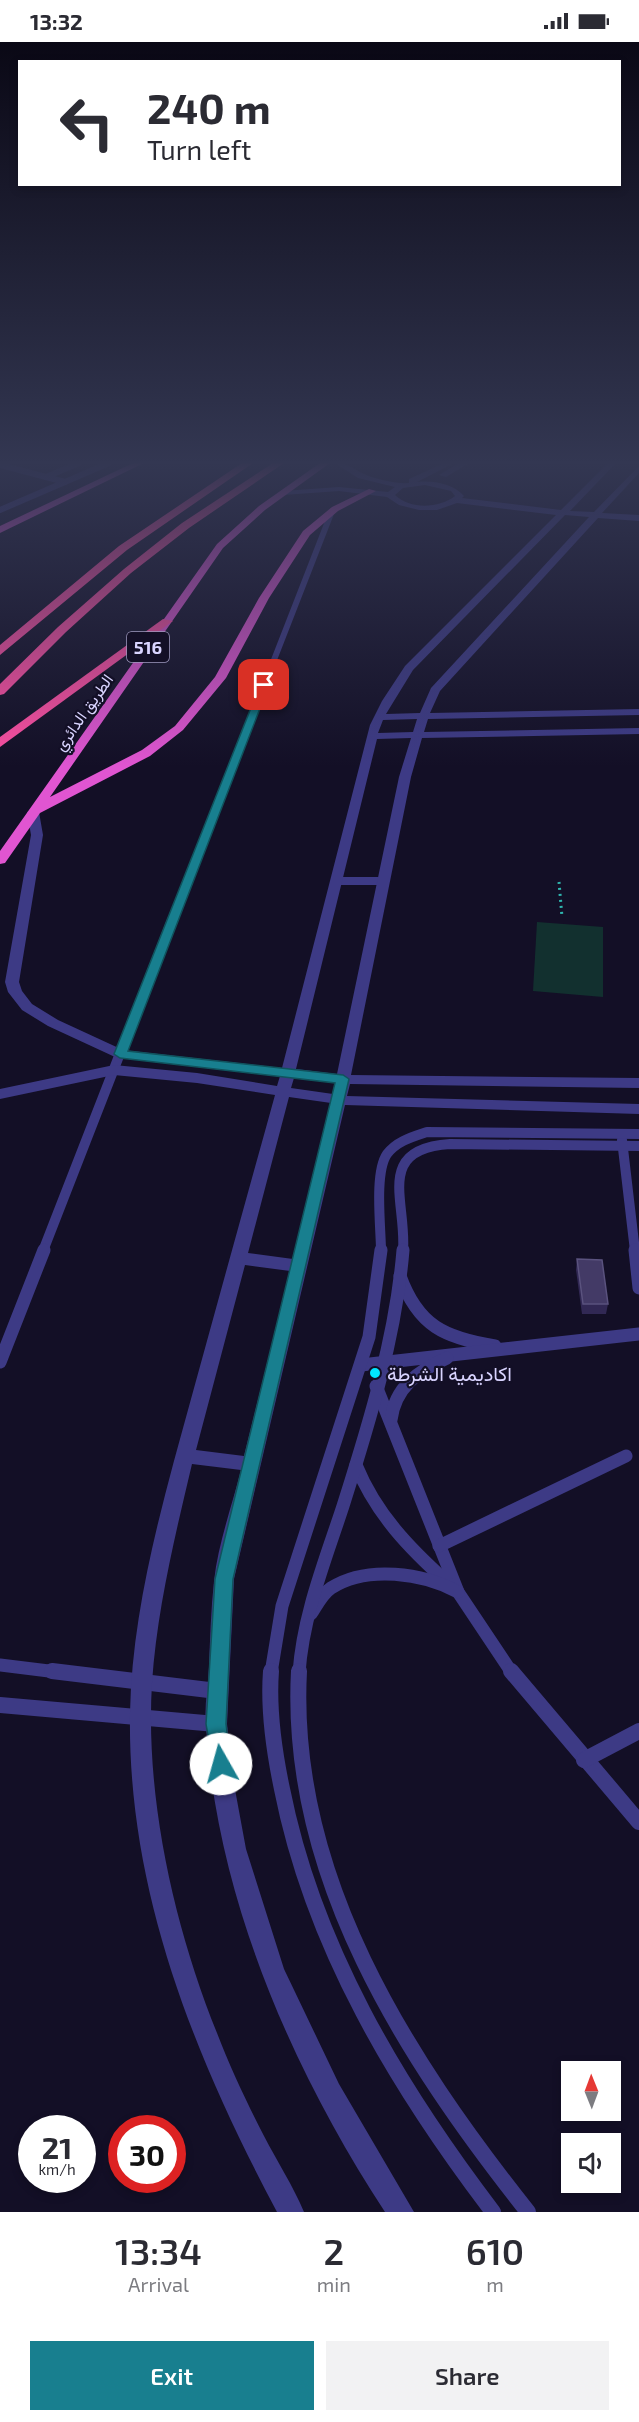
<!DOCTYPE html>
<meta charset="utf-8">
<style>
:root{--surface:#fff;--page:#f2f2f3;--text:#2b2b33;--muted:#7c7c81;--accent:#187f8f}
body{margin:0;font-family:"Exo 2",Vazirmatn,sans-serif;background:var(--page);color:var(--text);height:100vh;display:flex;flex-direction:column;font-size:22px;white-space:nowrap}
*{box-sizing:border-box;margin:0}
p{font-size:20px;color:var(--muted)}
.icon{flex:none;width:33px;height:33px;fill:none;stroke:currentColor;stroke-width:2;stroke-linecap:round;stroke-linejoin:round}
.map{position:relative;height:2170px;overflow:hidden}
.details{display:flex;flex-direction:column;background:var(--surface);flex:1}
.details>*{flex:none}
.hud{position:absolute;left:18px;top:18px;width:603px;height:126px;border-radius:0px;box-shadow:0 3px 9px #0003;background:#fff;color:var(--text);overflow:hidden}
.needle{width:39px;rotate:359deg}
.fabs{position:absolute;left:561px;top:2019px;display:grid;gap:12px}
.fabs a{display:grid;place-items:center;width:60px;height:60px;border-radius:0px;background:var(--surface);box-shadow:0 3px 9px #0003;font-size:30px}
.speed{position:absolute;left:18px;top:2073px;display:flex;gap:12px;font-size:30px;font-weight:700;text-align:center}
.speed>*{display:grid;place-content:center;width:78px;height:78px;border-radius:50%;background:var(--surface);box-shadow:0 3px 9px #0003;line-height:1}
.speed small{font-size:15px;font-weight:400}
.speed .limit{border:9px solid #d22;background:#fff;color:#111}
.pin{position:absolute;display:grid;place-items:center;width:51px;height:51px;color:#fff;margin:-26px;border-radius:12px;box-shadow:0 3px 9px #0006}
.me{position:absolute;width:66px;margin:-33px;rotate:353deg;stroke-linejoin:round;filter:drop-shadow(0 0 4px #0008)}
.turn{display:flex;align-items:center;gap:21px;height:126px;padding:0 30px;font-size:27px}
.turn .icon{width:78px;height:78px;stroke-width:2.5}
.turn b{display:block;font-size:42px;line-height:51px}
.eta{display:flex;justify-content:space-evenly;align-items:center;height:102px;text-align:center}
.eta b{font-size:36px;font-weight:600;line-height:42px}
.button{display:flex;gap:12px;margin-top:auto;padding:12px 30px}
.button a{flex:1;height:69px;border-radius:0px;background:var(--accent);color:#fff;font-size:24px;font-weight:600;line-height:69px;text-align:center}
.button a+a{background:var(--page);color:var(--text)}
.status{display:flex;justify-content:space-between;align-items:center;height:42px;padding:0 30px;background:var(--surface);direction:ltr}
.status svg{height:16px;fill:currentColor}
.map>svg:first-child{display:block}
.green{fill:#12302f}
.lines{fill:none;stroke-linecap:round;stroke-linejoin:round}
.path{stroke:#2fb8b0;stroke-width:3;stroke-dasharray:2 4;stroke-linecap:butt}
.service-far4{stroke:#3d3a85;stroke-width:6}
.service-far3{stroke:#3d3a85;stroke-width:8}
.service-far2{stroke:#3d3a85;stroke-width:10}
.service-far1{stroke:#3d3a85;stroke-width:13}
.service{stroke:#3d3a85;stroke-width:16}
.minor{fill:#3d3a85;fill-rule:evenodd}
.trunk{fill:#e055d1;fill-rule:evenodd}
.motorway{fill:#ff4fa3;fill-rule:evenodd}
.wall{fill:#312854}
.building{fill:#433a66;stroke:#5a527e;stroke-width:1.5}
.route{fill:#187f8f;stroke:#10535d;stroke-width:1.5}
.poi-dot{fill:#00e5ff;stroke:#130f26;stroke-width:2}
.labels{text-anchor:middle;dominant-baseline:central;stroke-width:4.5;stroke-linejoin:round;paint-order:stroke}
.far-street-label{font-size:16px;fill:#d9d4ff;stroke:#130f26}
.shield{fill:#130f26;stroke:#9e99be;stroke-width:1.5}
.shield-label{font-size:18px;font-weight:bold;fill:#d9d4ff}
.poi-label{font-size:20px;fill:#d9d4ff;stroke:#130f26;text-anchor:start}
</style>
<div class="status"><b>13:32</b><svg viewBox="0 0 49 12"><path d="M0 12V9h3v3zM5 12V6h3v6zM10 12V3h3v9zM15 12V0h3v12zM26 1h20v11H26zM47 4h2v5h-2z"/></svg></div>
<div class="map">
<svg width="639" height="2170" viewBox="0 0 639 2170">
<rect width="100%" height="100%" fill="#130f26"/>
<!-- green -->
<path class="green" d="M537 880 603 885V955L533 949Z"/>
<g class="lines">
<!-- path -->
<path class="path" d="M559 840 562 875"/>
<!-- service-far4 -->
<g class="service-far4">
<path d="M0 423 65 440"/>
<path d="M46 435 79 421"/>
<path d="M0 468 109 421"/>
<path d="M272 623 332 469"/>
</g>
<!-- service-far3 -->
<g class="service-far3">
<path d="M336 839H384"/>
<path d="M172 880 273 621"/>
</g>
<!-- service-far2 -->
<g class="service-far2">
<path d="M622 1098 635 1209"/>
<path d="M43 1209 172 878"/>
<path d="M381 1209C381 1186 374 1131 387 1112 397 1099 412 1095 427 1090L639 1092"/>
<path d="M403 1209C407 1159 374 1107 450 1102L639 1104"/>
</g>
<!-- service-far1 -->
<g class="service-far1">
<path d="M635 1208 639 1246"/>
<path d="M400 1234C418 1284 445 1296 495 1304"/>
<path d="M0 1320 44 1208"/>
<path d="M361 1323 639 1292"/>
<path d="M376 1344 458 1550 512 1631"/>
<path d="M391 1378C395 1345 418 1329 447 1316"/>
<path d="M356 1423C376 1472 409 1506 448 1541"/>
<path d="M439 1504 626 1414"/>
<path d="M311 1572C317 1563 322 1552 331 1546 367 1523 423 1531 458 1550"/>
<path d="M0 1623 65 1631"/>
<path d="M271 1631 282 1564 369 1295 381 1208"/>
<path d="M299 1631C303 1573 325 1519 343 1464 369 1382 396 1294 403 1208"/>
</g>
<!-- service -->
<g class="service">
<path d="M52 1629 217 1649"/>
<path d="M271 1629C268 1668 274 1709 282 1747 313 1904 397 2044 493 2170"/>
<path d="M299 1629C288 1834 406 2016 528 2170"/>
<path d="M511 1629 639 1780"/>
<path d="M0 1663 216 1682"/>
<path d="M584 1718 639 1689"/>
</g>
<!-- minor -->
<g class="minor">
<path d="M335 421C347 421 352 426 362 431 374 437 395 442 409 441V437L444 421H454L417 440C433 438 454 442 464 454L462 456 561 468 608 421H616L570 469 594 470 639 424V431L602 471 639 473V479L598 476 440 649 430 671 639 667V673L428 677 424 690 639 686V692L422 696 411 735 351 1033 639 1036V1046L350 1042 347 1054 639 1062V1072L345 1063 234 1537 227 1682 234 1742 246 1807 284 1927 339 2042 414 2170H385C292 2028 217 1856 206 1684 204 1665 208 1645 209 1625 210 1597 211 1567 214 1539 218 1502 232 1464 241 1428L192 1422C175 1494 157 1567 152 1641 145 1756 174 1884 217 1991 230 2025 247 2061 264 2094 277 2119 293 2144 304 2170H277C195 2016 127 1849 130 1671 132 1565 163 1459 191 1357 219 1255 247 1154 275 1053L197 1041 114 1033 0 1057V1047L114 1023 197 1031 277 1044 280 1034 115 1015 48 984 22 968 8 950 5 940 31 793 27 770 33 767 39 770 43 793 19 940 22 949 32 962 58 978 123 1008 282 1026 370 683 382 659 405 624 556 473 457 461 437 468H419L399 463 387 455 339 449 283 453 279 451 283 449 339 445 388 450 395 445 358 436ZM425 443 451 449 455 454C440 466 410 468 395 453L403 446ZM565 473 589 475 431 646 420 671 386 672 413 628ZM417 677 413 690 378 691 383 678ZM411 696 399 735 337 1032 296 1027 377 697ZM294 1036 335 1041 333 1052 291 1046ZM289 1055 331 1061 293 1217 248 1211ZM245 1223 290 1229 244 1414 196 1408Z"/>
<path d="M459 421H469L446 435 439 433Z"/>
</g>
<!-- trunk -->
<g class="trunk">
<path d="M133 421H144L0 491V484Z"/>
<path d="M320 421H330L265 468 223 506 50 755 142 708 175 684 215 635 259 556 303 489 332 465 369 447 376 449 338 469 310 493 269 556 226 636 183 688 150 714 40 771 5 821 0 822V809L217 502 259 464Z"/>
</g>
<!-- motorway -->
<g class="motorway">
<path d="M242 421H253L127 508 0 613V603L119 504Z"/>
<path d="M273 421H284L189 486 131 531 66 590 4 652 0 653V642L58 585 124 527 182 481Z"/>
<path d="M163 577 173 579 0 705V695Z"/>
</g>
</g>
<!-- wall -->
<path class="wall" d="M577 1217 608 1262 606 1272H582L576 1228Z"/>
<!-- building -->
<path class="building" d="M577 1217 602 1218 608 1262H583Z"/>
<!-- sky -->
<linearGradient id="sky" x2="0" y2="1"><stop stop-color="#0a0815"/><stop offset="0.58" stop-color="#333752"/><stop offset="1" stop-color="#333752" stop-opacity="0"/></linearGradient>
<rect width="639" height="725" fill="url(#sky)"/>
<!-- route -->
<path class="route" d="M264 640 269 643 128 1009 343 1033 349 1037 233 1537 226 1682 231 1722 228 1729 221 1732 214 1729 206 1682 215 1537 335 1041 120 1016 114 1012 260 643Z"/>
<!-- markers -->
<circle class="poi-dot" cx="375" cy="1331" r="6"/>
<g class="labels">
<!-- far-street labels -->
<g class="far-street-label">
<text transform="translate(83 670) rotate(-55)">الطريق الدائري</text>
</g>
<!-- shield labels -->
<rect class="shield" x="127" y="590" width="42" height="30" rx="4.5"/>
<g class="shield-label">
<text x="148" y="605">516</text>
</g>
<!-- poi labels -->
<g class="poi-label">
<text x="387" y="1331">اكاديمية الشرطة</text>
</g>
</g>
</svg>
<div class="fabs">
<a><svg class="needle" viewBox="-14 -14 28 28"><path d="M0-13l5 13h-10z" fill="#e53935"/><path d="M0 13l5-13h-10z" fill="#7c7c81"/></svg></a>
<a><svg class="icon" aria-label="sound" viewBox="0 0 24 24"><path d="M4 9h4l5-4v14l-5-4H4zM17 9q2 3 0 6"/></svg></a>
</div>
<div class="speed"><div>21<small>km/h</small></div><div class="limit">30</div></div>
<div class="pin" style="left:264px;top:643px;background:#d93025"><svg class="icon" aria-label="arrive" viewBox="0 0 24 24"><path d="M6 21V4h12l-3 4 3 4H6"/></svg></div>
<svg class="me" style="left:221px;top:1722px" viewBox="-20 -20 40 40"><circle r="19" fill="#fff"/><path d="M0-13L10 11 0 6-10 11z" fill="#187f8f"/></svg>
<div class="hud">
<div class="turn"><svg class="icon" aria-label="left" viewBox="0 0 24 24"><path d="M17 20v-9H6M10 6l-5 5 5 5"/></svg><div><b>240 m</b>Turn left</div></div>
</div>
</div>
<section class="details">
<div class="eta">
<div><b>13:34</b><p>Arrival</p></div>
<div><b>2</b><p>min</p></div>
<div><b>610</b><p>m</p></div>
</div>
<div class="button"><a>Exit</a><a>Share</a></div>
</section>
